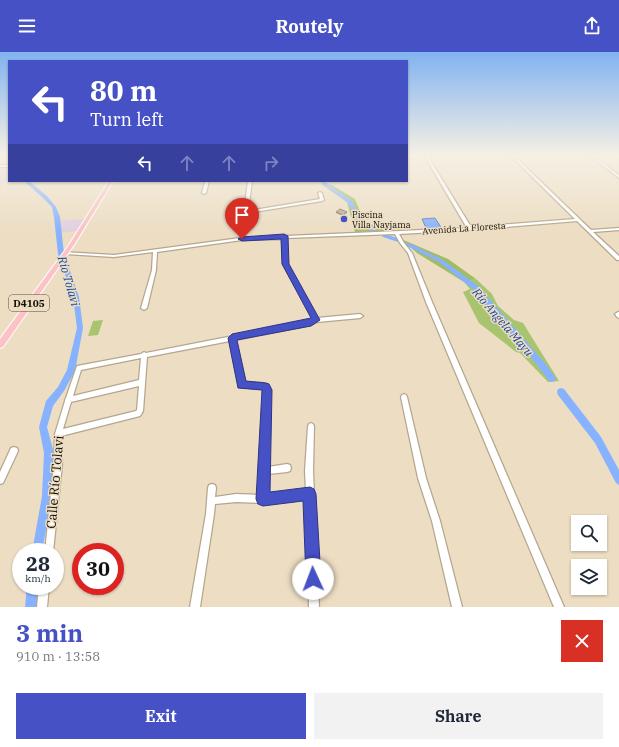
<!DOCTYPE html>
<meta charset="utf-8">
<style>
:root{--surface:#fff;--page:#f2f2f3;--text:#1f2937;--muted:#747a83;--accent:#4751c6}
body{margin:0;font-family:"IBM Plex Serif",serif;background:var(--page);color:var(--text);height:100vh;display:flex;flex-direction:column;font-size:15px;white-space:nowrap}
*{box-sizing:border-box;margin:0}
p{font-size:13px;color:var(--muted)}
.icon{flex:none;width:22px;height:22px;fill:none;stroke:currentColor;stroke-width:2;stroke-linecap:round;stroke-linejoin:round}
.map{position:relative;height:555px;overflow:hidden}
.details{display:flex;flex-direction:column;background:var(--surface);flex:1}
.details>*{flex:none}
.hud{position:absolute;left:8px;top:8px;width:400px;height:122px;border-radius:0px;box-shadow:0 1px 3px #0004;background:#4751c6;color:#fff;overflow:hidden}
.buttons{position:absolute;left:571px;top:463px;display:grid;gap:8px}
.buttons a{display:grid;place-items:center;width:36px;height:36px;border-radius:0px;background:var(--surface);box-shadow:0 1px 3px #0004;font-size:20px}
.speed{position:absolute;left:12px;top:491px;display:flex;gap:8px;font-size:20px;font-weight:700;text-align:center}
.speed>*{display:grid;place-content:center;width:52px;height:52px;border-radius:50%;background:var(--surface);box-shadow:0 1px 3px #0004;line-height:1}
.speed small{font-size:10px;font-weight:400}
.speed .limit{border:6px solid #d22;background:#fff;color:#111}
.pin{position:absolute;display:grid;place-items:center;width:34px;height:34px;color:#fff;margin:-41px -17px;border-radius:50% 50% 50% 0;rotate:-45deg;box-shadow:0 0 4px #0007}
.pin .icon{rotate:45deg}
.me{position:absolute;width:44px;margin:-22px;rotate:358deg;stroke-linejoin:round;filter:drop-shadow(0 0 3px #0008)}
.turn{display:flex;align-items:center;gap:14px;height:84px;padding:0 16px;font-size:18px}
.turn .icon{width:52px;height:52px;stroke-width:2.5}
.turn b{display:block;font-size:28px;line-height:34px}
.lanes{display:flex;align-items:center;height:38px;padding:0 16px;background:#0003;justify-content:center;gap:20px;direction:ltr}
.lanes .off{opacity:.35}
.round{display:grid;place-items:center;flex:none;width:42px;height:42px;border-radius:0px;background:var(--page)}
.overview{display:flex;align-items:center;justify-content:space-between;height:68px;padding:0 16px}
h1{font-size:24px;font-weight:700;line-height:30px;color:var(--accent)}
.cta{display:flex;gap:8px;margin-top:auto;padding:8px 16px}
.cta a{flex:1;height:46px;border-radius:0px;background:var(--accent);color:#fff;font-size:16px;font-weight:700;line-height:46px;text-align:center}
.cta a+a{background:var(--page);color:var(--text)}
header{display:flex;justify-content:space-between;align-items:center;height:52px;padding:0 16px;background:var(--accent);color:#fff;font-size:18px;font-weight:700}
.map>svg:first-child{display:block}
.industrial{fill:#e1cfdf}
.green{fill:#a9c46f}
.forest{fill:#a1bc62}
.water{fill:#86b2ff;stroke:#6481b4}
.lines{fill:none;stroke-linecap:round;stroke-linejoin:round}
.river{fill:#86b2ff;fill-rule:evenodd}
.minor-casing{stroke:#b5a78f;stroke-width:2.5}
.major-casing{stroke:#fff;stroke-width:2}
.minor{fill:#fff;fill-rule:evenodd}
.major{fill:#fcc2c5;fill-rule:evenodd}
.wall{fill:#9d917c}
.building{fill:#b7a990;stroke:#807665}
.route{fill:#4751c6;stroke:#2e3581}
.poi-dot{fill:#4751c6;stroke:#ecddc3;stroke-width:1.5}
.labels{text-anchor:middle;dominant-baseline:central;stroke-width:3;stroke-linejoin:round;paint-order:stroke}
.far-poi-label{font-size:9px;fill:#130e06;stroke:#ecddc3;text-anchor:start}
.far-street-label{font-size:9px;fill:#130e06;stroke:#ecddc3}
.shield{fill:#ecddc3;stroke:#544c3f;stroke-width:1}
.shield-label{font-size:10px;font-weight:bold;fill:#130e06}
.water-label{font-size:12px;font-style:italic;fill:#1a4aa2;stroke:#ecddc3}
.near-street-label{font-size:13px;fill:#130e06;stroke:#ecddc3}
</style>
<header><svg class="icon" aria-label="menu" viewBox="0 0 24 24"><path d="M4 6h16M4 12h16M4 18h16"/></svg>Routely<svg class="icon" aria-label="share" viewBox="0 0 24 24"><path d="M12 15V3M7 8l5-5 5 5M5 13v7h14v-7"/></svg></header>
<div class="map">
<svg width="619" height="555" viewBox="0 0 619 555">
<rect width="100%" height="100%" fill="#ecddc3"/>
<!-- industrial -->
<g class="industrial">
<path d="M0 115H9V126L0 135Z"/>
<path d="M85 167 77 179 56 181 55 169 58 168Z"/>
</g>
<!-- green -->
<g class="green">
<path d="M476 227 492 242 498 254 514 268 523 271 559 329 548 330 520 301 516 300 479 271 463 240 470 237 464 230Z"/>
<path d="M103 268 98 283 88 284 93 269Z"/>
</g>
<!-- forest -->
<g class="forest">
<path d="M321 132 332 133 355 147 364 169 386 179 355 180 347 150Z"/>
<path d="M401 187 448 207 476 227 464 230 417 201Z"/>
</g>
<!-- water -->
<path class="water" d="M435 166 442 177 427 178 422 167Z"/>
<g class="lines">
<!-- river -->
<g class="river">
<path d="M24 129H29L47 144 56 155 60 165 64 202 79 245 83 276 75 319 64 339 53 354 47 375 54 401 52 444 42 500H32L42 444 44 401 39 375 46 349 58 335 67 318 77 276 73 245 58 202 54 165 52 155 43 146Z"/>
<path d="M319 129H324L352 149 363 171 376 177V179H372L359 173 348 151Z"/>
<path d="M385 182 400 187 401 188 398 190 383 185 382 184Z"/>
<path d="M409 191 443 208 478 234 544 310 555 325 556 327 555 329 552 330 549 329 538 314 474 238 439 210 407 194V192Z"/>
<path d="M561 336 564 337 601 385 619 418V433L616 431 595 391 558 343 557 340 558 337Z"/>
<path d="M27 534H39L37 555H25Z"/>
</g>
<!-- minor casing -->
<g class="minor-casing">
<g id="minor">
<path d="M424 103H427L471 175 575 167 510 103H513L591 178 619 176V178L593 180 619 204V208H617L577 169 470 178 399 182 404 191 412 201 432 250 564 555H554L426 250 408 201 400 191 395 182 286 186 287 212 317 266 360 262 363 264 360 266 317 270 311 273 235 288 244 330 263 331 268 333 270 338 268 415 287 412 290 413 291 416 290 419 287 420 268 422 267 443 306 439 305 419 308 374 309 372 311 371 313 372 314 374 313 419 319 555H309L306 446 263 451 236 450 215 452 214 462 200 555H190L206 462 208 436 209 433 212 432 215 433 216 436 215 445 236 442 259 443 264 338 263 337 239 335 230 289 147 305 143 359 140 364 61 384 62 412 53 500H45L54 412 55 382 65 349V348L66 346 77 314 141 302 144 300 146 301 310 269 313 267 283 212 282 187 242 188 157 200 156 218 147 256 144 258 141 256 152 218 153 200 114 205 65 202H63V200L114 203 240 186 248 129H252L248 159 320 147 318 141 320 140 322 141 324 148 322 149 248 161 244 186 282 184 284 183 286 184 467 176ZM141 306 139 328 73 344 81 318ZM139 334 137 358 136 359 63 377 71 350Z"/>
<path d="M589 103H592L619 123V126Z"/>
<rect x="0" y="113" width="9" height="2"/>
<path d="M205 129H209L206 141 204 142 202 141Z"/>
<path d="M618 260H619V266L617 265 615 262Z"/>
<path d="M404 342 406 343 407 345 426 426 440 469 462 555H452L432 469 418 426 401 345 402 343Z"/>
<path d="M14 395 17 396 18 399 3 431 0 432V420L11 396Z"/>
<path d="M39 534H49L47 555H37Z"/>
</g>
</g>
<!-- major casing -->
<g class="major-casing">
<path id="major" d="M109 129H113L74 193 3 295 0 296V287L69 193Z"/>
</g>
<!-- minor -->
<use href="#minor" class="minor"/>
<!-- major -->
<use href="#major" class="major"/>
</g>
<!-- wall -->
<path class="wall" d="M336 160 347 161 343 164 336 161Z"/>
<!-- building -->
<path class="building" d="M340 157 347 160 343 163 336 160Z"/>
<!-- sky -->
<linearGradient id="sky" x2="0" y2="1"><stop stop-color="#81b3f1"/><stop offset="0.57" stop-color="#f6f0e4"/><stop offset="1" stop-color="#f6f0e4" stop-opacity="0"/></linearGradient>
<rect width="619" height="181" fill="url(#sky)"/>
<!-- route -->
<path class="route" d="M284 182 288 184 289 212 320 268 311 274 237 288 246 329 266 331 269 332 272 338 270 440 310 435 314 437 316 442 321 527 318 532 313 534 308 532 306 527 303 449 263 454 258 452 256 447 262 338 238 336 228 286 232 282 311 266 282 212 281 187 242 189 238 187 242 185Z"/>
<!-- markers -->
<circle class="poi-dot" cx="344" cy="167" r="4"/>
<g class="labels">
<!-- far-poi labels -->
<g class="far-poi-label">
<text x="352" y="162">Piscina<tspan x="352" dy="10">Villa Nayjama</tspan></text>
</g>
<!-- far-street labels -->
<g class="far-street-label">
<text transform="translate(464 176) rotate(-4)">Avenida La Floresta</text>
</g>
<!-- shield labels -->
<rect class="shield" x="9" y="243" width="40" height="16" rx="3"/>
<g class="shield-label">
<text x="29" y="251">D4105</text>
</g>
<!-- water labels -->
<g class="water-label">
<text transform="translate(69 229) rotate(74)">Río Tolavi</text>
<text transform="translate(503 270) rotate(49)">Río Angela Mayu</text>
</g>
<!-- near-street labels -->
<g class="near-street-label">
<text transform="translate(55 430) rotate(-85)">Calle Río Tolavi</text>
</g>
</g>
</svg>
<div class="buttons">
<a><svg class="icon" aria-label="search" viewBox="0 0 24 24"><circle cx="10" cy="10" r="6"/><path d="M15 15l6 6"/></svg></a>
<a><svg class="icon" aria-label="layers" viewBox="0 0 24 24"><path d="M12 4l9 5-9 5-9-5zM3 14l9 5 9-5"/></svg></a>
</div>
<div class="speed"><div>28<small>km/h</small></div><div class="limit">30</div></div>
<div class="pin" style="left:242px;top:187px;background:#d93025"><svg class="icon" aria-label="arrive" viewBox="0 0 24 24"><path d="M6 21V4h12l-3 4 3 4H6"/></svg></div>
<svg class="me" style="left:313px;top:527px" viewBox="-20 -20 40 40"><circle r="19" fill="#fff"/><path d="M0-13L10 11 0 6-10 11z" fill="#4751c6"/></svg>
<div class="hud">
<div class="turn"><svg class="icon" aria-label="left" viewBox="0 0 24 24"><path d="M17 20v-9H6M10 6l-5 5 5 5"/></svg><div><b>80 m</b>Turn left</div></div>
<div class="lanes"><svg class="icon" aria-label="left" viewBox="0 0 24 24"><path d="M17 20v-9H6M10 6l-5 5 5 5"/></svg><svg class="icon off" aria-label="ahead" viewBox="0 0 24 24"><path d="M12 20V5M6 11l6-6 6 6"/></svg><svg class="icon off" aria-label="ahead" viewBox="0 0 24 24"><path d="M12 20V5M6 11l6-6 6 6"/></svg><svg class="icon off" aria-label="right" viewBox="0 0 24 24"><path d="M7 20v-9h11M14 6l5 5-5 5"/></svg></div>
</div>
</div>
<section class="details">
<div class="overview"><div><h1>3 min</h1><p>910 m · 13:58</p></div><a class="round" style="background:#d93025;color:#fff"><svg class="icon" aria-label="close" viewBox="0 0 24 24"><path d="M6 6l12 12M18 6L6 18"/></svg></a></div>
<div class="cta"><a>Exit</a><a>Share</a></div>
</section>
